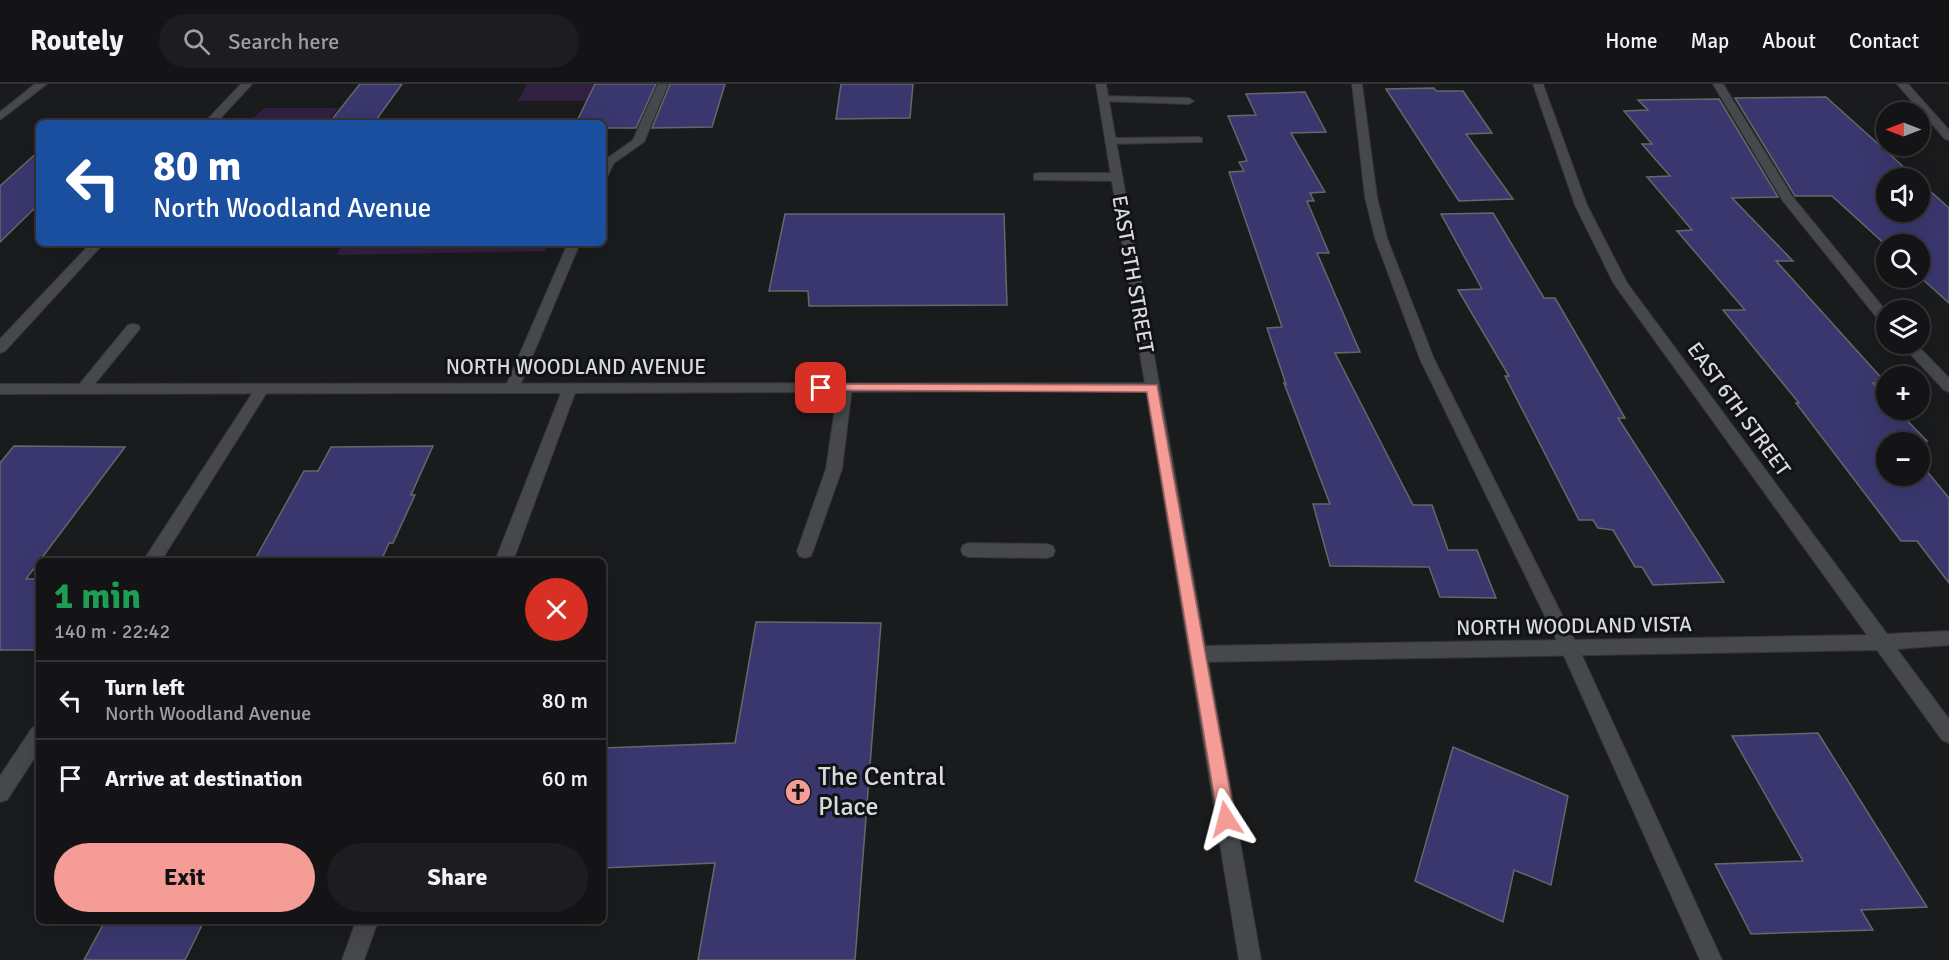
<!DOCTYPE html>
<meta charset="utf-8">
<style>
:root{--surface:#141416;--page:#1d1d1f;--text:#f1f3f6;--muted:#9d9ea1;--line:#333335;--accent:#f59c96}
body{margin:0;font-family:Signika,sans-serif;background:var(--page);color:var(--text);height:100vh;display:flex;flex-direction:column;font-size:22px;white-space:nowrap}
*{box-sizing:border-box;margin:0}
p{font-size:20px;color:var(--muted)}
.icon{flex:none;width:33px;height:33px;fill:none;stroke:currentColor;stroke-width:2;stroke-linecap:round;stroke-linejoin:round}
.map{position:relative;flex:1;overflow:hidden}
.side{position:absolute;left:36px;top:474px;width:570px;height:366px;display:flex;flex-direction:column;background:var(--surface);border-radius:9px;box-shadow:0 6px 24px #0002,0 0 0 2px var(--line)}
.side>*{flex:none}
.hud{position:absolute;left:36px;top:36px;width:570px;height:126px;border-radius:9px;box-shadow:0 6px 24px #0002,0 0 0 2px var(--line);background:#1a4fa0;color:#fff;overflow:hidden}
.needle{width:39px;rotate:270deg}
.tools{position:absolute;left:1876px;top:18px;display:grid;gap:12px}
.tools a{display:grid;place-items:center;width:54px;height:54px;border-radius:50%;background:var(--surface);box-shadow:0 6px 24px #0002,0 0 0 2px var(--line);font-size:30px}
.pin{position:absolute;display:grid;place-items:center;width:51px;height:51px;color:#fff;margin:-26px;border-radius:12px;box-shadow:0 3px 9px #0006}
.me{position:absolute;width:66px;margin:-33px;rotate:351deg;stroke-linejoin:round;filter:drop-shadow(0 0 4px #0008)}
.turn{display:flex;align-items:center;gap:21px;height:126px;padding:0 18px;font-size:27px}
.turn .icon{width:78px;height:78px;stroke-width:2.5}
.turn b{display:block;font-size:42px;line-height:51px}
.round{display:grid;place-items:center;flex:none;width:63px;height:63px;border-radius:32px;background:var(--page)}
.summary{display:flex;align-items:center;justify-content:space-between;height:102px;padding:0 18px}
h1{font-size:36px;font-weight:700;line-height:45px;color:#1e9e55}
.primary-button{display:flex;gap:12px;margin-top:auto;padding:12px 18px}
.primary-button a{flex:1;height:69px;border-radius:36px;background:var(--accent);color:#111;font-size:24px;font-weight:700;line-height:69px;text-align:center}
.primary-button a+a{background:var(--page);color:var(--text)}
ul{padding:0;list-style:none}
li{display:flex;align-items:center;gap:18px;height:78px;padding:0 18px;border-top:2px solid var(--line)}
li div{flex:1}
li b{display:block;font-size:22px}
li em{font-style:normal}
header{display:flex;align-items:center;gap:36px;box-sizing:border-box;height:84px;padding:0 30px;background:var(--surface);border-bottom:2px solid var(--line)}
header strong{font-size:28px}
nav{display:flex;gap:33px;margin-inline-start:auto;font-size:21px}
.search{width:420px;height:54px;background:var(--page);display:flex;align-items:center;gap:15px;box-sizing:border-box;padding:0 21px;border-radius:33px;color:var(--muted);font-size:22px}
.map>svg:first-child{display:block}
.green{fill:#322041}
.building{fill:#3a376e;stroke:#666769;stroke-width:1.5}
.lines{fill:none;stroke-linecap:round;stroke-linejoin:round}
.service-casing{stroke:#343537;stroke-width:2}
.minor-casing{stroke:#343537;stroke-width:2}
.tertiary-casing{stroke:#343537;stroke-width:2}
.service{fill:#47484b;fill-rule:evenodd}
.minor{fill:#47484b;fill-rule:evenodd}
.tertiary{fill:#47484b;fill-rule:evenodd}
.route{fill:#f59c96;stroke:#9f6562;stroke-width:1.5}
.labels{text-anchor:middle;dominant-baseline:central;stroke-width:6;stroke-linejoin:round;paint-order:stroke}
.street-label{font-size:21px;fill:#d9dadc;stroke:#111214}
.near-poi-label{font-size:26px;fill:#d9dadc;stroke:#111214;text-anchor:start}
</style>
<header>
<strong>Routely</strong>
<div class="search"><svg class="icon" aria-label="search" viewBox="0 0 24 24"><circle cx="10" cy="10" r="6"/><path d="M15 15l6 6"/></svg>Search here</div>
<nav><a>Home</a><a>Map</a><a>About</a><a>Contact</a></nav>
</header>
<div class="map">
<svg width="1949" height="876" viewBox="0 0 1949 876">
<rect width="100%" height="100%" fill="#1a1b1d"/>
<!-- green -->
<g class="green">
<path d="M527 0H595L593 17H518Z"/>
<path d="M264 24H338L326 39H248Z"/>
<path d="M343 159H548L545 167 336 171Z"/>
</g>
<!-- building -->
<g class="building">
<path d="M360 0H402L374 39H329Z"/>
<path d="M595 0H656L636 44H603V39H576Z"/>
<path d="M670 0H725L712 43 652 44Z"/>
<path d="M841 0H913L910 34 836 35Z"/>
<path d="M1434 4 1436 7H1463L1492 49 1466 50 1513 115 1459 117 1386 5Z"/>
<path d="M1305 8 1326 48 1291 49 1325 108 1310 109 1314 117H1307L1329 169H1317L1360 268 1335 269 1413 421H1432L1448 466H1477L1496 514 1440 513 1429 483 1330 482 1313 420H1330L1284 299 1286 300 1267 244 1282 243 1229 88 1244 87 1239 78 1247 77 1228 32 1256 31 1246 10Z"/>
<path d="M1826 13 1916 94H1887V128H1920V98L1949 124V219L1920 193V160H1887V162L1832 112H1795L1735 14Z"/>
<path d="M1719 15 1778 113 1732 114 1793 177H1776L1885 298 1873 299 1887 314V326H1897L1927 357 1887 358V392H1920V379L1949 414V499L1917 457H1901L1796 319H1799L1723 226H1745L1677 147 1692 146 1647 93 1670 92 1642 60H1652L1624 27 1648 26 1638 16Z"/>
<path d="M39 67V120L0 158V102Z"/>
<path d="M1493 129 1544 214H1555L1625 334H1618L1724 498 1653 501 1642 483H1635L1613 446 1598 444 1593 436H1579L1505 292H1509L1458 206 1482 205 1441 130Z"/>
<path d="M785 130H1004L1007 221 809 222 808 207H769Z"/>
<path d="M14 362 125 363 26 495H39V566H0V379Z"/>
<path d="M433 362 411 411H415L393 459H389L381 477H254L304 387H318L331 363Z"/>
<path d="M756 538 881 539 855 876H698L715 779 603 784V664L735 659Z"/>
<path d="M1818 649 1927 823 1861 826 1873 846 1751 850 1715 780 1803 777 1732 652Z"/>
<path d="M1453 663 1568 712 1551 801 1514 786 1503 838 1415 797Z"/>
<path d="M105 837H204L185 876H84Z"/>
</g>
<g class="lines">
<!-- service casing -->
<g class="service-casing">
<g id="service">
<path d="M35 0H47L0 36V28Z"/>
<path d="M658 0H668L644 58 614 79 607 93 603 94V77L633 56Z"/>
<path d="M1352 0H1362L1377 113 1387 154 1434 275 1579 565 1722 876H1700L1561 565 1420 275 1375 154 1365 113Z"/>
<path d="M1713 0H1723L1792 112 1887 228V241L1882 240 1783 117Z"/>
<path d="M1103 12 1189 14 1194 17 1189 20 1099 17 1098 15Z"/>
<path d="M1198 53 1202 54V58L1111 60 1105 57 1111 54Z"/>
<path d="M1038 89H1117L1123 93 1117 97 1034 96V90Z"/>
<path d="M568 159H580L519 304 517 307H507L505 304Z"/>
<path d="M133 240 138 241 140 244 138 247 88 308H78L76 305 78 302 128 241Z"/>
<path d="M1901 260H1916L1949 294V308L1944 306Z"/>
<path d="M845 299 852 304 842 385 813 467 811 472 805 474 799 472 797 467 826 385 838 304Z"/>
<path d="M262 300 269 305 161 477H143L257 302Z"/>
<path d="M969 459 1047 460 1053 462 1055 467 1053 472 1047 474 969 473 963 471 961 466 963 461Z"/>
<path d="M39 641V667L7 716 0 718V692L32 644Z"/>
</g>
</g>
<!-- minor casing -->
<g class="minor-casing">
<g id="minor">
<path d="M241 0H252L216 39H204Z"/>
<path d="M1533 0H1543L1587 121 1627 199 1887 550 1949 547V561L1897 565 1949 635V659L1942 656 1877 566 1199 578 1193 575 1190 570 1193 565 1199 562 1867 551 1614 200 1575 121Z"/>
<path d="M1897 0H1908L1949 46V56L1945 55Z"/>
<path d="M91 159H104L5 267 0 269V255Z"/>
<path d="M1153 299 1160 304 1158 307 575 309 513 477H495L561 309 0 310V300Z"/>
<path d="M356 837H378L364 876H342Z"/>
</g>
</g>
<!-- tertiary casing -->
<g class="tertiary-casing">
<path id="tertiary" d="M1096 0H1106L1261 876H1239Z"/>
</g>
<!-- service -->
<use href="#service" class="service"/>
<!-- minor -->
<use href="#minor" class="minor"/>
<!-- tertiary -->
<use href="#tertiary" class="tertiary"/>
</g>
<!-- route -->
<path class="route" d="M821 300 1157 301 1235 735 1232 740 1226 743 1220 740 1218 735 1147 308 817 306V301Z"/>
<!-- icons -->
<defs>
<g id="church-disc" transform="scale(1.35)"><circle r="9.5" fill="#f59c96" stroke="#111214"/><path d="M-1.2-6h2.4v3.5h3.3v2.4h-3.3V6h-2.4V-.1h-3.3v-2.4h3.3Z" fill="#111"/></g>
</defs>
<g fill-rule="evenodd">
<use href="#church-disc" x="798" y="708"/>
</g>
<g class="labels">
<!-- street labels -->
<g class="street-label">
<text transform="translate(1133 190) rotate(80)">EAST 5TH STREET</text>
<text x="576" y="283">NORTH WOODLAND AVENUE</text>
<text transform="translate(1739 325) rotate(54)">EAST 6TH STREET</text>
<text transform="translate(1574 542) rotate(-1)">NORTH WOODLAND VISTA</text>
</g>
<!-- near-poi labels -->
<g class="near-poi-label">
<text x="818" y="693">The Central<tspan x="818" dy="30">Place</tspan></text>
</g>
</g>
</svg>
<div class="tools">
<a><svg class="needle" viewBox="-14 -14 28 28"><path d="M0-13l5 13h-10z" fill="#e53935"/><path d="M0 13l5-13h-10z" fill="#9d9ea1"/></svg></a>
<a><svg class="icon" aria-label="sound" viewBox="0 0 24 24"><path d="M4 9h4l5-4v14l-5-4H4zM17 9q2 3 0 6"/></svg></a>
<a><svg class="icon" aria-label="search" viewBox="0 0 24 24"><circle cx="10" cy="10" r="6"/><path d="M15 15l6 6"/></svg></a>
<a><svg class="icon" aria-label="layers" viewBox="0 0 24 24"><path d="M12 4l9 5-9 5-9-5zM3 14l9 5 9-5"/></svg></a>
<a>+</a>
<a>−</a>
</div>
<div class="pin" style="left:821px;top:304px;background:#d93025"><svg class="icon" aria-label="arrive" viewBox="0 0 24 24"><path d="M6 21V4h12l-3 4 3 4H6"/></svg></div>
<svg class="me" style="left:1226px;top:735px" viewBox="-20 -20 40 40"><path d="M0-17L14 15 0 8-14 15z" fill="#f59c96" stroke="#fff" stroke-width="4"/></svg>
<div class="hud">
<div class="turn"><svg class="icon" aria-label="left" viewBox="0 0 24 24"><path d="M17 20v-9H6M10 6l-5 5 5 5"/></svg><div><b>80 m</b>North Woodland Avenue</div></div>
</div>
<section class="side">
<div class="summary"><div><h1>1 min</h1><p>140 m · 22:42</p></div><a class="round" style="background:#d93025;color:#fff"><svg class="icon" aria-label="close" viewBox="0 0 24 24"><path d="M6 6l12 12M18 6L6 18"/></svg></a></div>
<ul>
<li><svg class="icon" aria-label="left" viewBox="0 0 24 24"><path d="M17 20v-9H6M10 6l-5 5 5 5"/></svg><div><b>Turn left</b><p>North Woodland Avenue</p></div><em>80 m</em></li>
<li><svg class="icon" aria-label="arrive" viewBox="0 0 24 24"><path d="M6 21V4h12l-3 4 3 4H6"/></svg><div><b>Arrive at destination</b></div><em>60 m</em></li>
</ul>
<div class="primary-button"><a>Exit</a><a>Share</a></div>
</section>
</div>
